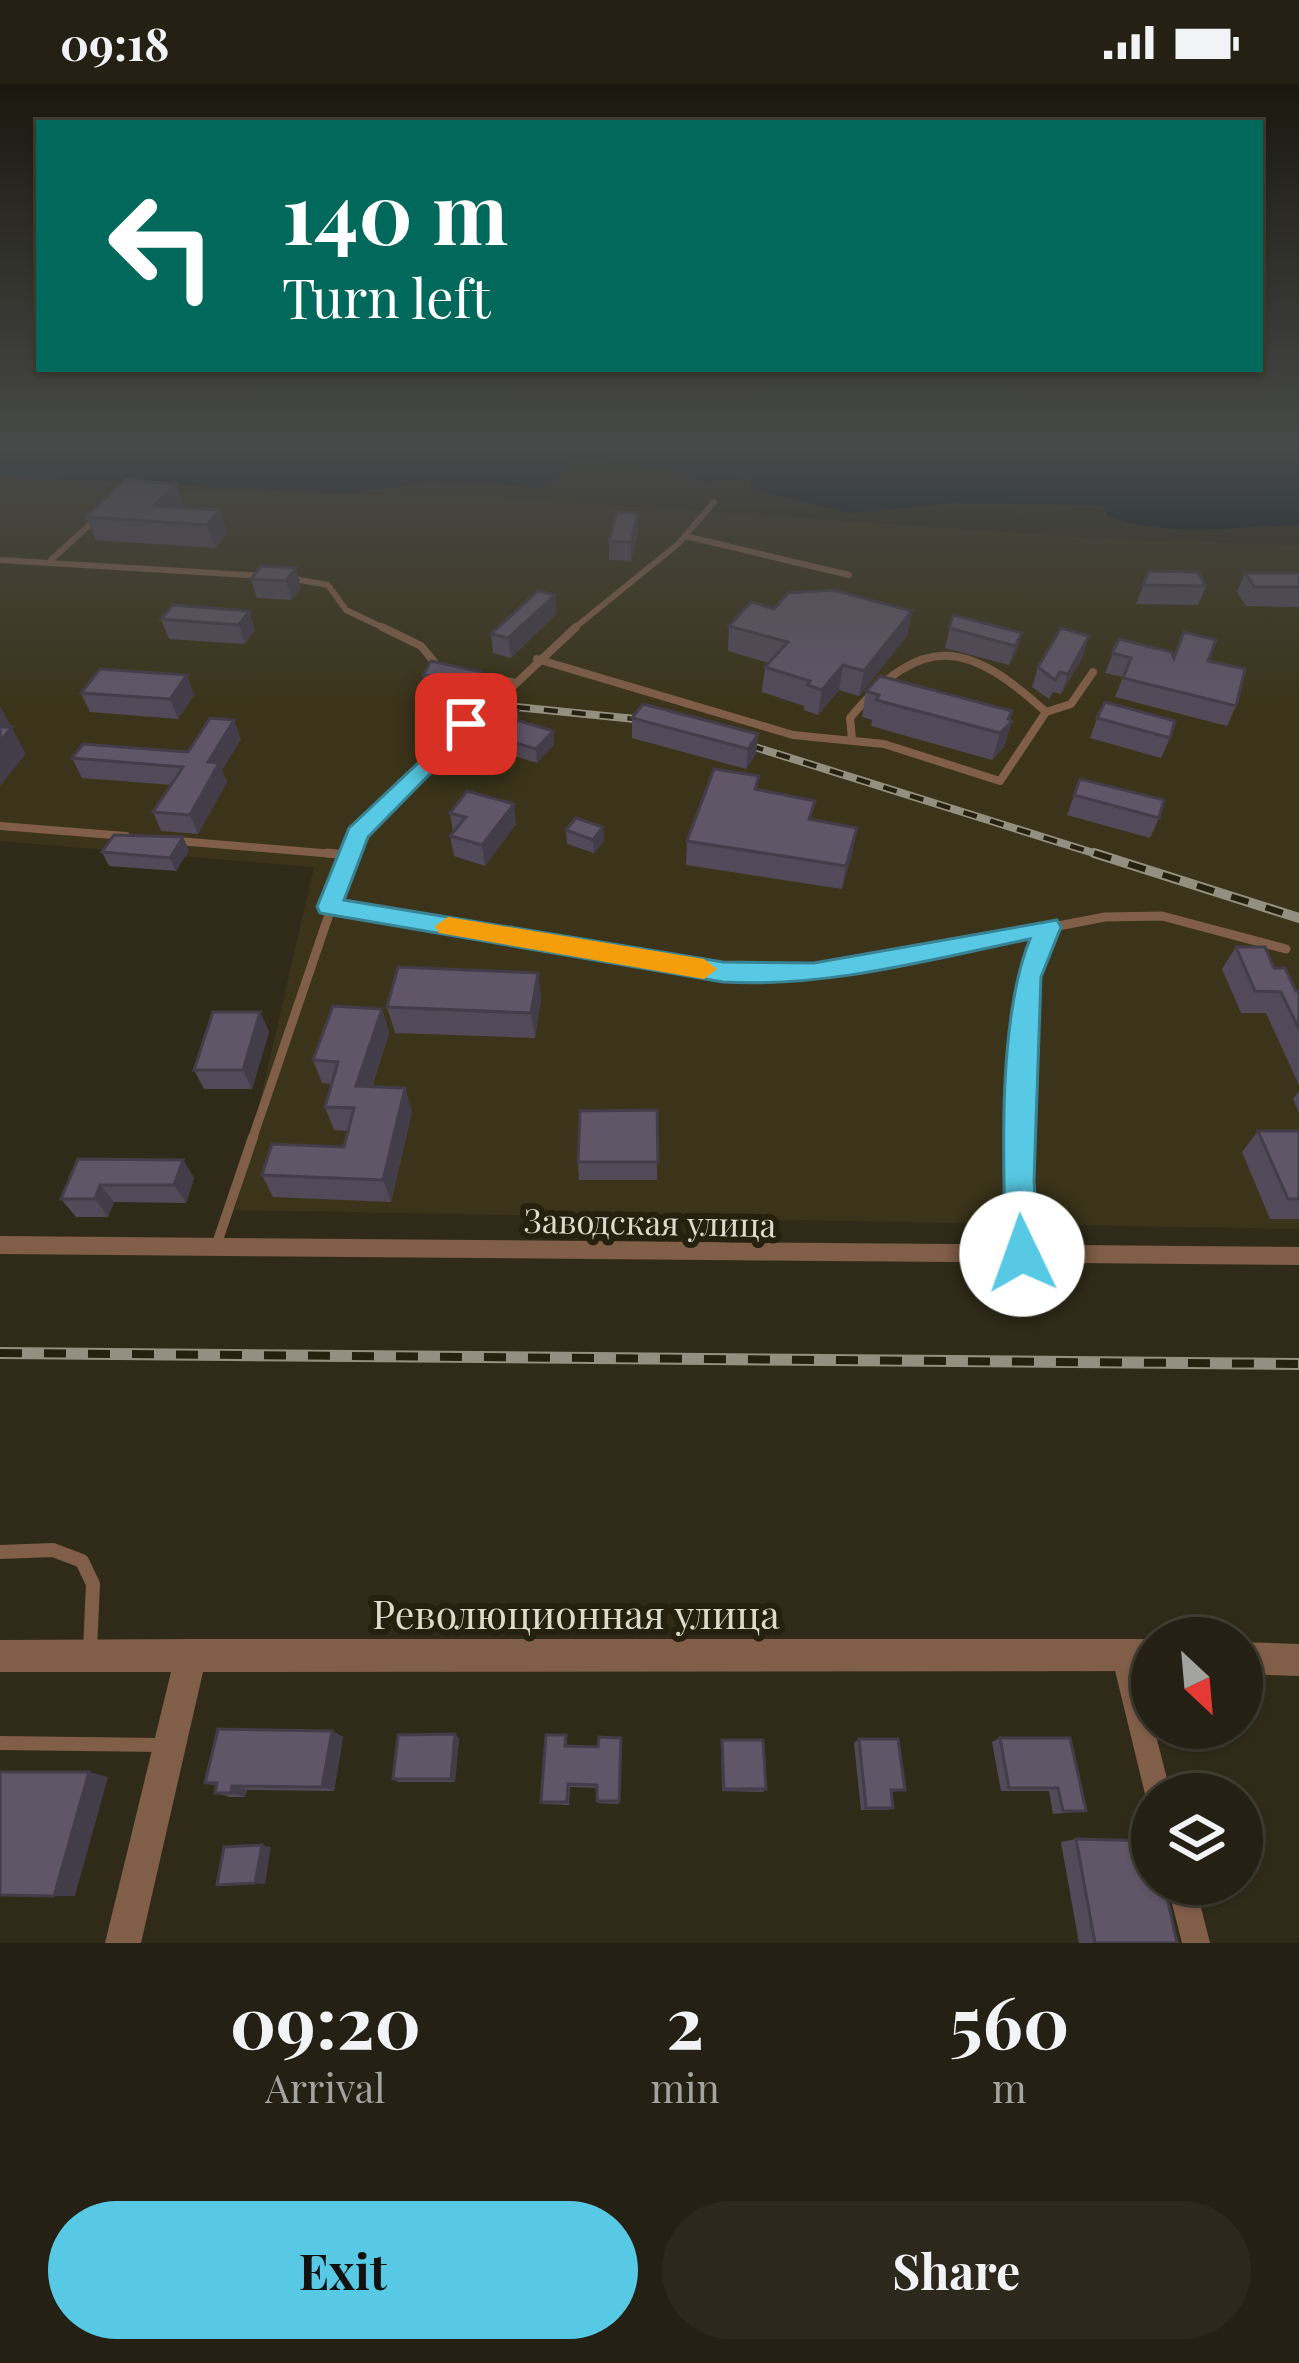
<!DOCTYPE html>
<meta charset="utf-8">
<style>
:root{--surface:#242013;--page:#2c281c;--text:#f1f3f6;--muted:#a3a3a0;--line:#413e33;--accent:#58c9e4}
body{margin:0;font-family:"Playfair Display",serif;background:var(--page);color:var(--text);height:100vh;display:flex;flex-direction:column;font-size:45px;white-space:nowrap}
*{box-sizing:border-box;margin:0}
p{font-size:39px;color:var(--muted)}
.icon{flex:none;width:66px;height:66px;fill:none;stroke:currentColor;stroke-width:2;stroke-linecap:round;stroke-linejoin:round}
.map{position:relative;height:1859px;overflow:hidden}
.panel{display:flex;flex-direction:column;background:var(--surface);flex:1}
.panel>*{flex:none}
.top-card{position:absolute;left:36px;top:36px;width:1227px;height:252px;border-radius:0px;box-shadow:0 3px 9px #0004,0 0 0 3px var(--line);background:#00695c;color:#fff;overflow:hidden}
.needle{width:78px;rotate:154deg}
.controls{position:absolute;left:1131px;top:1533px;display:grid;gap:24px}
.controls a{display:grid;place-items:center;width:132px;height:132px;border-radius:50%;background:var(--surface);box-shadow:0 3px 9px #0004,0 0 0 3px var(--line);font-size:60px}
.pin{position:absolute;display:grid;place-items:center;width:102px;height:102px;color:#fff;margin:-51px;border-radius:24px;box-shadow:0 6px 18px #0006}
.me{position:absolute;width:132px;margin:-66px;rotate:357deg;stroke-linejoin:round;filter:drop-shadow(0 0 9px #0008)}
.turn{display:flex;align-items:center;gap:42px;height:252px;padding:0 48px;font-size:54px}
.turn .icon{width:156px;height:156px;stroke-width:2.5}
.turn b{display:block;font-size:84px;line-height:102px}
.eta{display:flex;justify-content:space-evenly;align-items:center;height:204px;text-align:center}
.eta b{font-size:72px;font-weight:700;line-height:84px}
.button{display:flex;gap:24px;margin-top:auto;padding:24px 48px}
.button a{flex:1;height:138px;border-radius:72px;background:var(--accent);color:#111;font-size:48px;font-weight:700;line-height:138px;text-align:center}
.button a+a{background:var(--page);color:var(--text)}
.status{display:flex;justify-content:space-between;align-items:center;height:84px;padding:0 60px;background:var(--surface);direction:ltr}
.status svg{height:33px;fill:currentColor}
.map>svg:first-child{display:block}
.built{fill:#3b341a}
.water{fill:#0f1e26}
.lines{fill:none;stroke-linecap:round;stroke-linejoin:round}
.service-far4{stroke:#815e48;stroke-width:6}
.service-far3{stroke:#815e48;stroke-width:8}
.service-far2{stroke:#815e48;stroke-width:9}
.service-far1{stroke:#815e48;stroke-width:10}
.service{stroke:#815e48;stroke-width:14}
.minor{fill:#815e48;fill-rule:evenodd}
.tertiary{fill:#815e48;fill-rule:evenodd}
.rail-far2-casing{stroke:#949081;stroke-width:8}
.rail-far1-casing{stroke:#949081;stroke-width:10}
.rail-casing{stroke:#949081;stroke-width:12}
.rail-far2{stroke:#26210f;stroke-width:4.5;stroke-dasharray:14;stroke-linecap:butt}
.rail-far1{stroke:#26210f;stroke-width:6;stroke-dasharray:18;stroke-linecap:butt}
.rail{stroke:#26210f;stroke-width:8;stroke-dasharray:22;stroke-linecap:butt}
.wall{fill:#534a59}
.shaded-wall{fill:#433c49}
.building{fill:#605668;stroke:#433c49;stroke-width:3}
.route{fill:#58c9e4;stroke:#398394;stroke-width:3}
.slow{fill:#f59e0b}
.labels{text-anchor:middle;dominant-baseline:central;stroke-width:12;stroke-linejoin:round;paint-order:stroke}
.street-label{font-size:33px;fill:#dddace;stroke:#26210f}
.near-street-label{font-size:39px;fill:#dddace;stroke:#26210f}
</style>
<div class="status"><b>09:18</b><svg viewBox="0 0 49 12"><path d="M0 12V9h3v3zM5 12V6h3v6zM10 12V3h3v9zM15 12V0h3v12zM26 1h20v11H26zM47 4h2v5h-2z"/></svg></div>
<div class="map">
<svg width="1299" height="1859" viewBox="0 0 1299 1859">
<rect width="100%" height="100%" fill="#302b19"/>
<!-- built -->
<path class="built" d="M0 404 471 412 1123 456 1299 461V1145L235 1126 314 783 0 757Z"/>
<!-- water -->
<path class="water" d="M0 364H1299V441C1237 443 1168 453 1108 433L1103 421H1088L955 419 850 429 751 406V395L702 399 668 385 575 376 545 403 430 398 348 409 0 393Z"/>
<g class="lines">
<!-- service-far4 -->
<g class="service-far4">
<path d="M685 452 849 491"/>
<path d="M0 476 266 492"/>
<path d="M51 476 96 435"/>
<path d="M289 494 328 501 346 526 388 546"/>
<path d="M572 546 678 460 714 418"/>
</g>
<!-- service-far3 -->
<g class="service-far3">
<path d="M382 543 421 562 441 586"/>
<path d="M537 575 793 651 884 660 1000 697 1046 628 1071 620 1093 588"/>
<path d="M470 591 512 598"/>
<path d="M852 655 850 634C923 546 969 558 1046 628"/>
<path d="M0 742 126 752"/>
<path d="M178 757 346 771"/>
<path d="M349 772 357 749 576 543"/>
</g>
<!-- service-far2 -->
<g class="service-far2">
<path d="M327 769 346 771"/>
<path d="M329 822 723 888 814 889 1105 833 1162 832 1286 865"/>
<path d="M252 1056 350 769"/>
<path d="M1018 1056 1027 914 1048 843"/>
</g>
<!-- service-far1 -->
<g class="service-far1">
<path d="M1018 1053 1022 1170"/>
<path d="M216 1162 253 1053"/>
</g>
<!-- service -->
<g class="service">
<path d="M0 1468 53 1466 82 1477 93 1500 90 1566"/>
<path d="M0 1659 163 1661"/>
</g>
<!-- minor -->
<g class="minor">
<path d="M0 1152 1299 1163V1181L0 1170Z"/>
<path d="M1123 1558 1132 1561 1135 1570 1152 1644H1154L1171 1710H1152V1721L1145 1710 1111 1570 1114 1561Z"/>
<path d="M1167 1800H1195L1210 1859H1182Z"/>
</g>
<!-- tertiary -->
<g class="tertiary">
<path d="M191 1555H1152V1587L203 1588 141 1859H105L171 1588H0V1556Z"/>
<path d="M1242 1558 1299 1560V1592L1242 1590Z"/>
</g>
<!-- rail-far2 casing -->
<g class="rail-far2-casing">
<g id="rail-far2">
<path d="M516 623 665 638"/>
<path d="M723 653 1103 772"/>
</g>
</g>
<!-- rail-far1 casing -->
<g class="rail-far1-casing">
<path id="rail-far1" d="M1094 769 1299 834"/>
</g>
<!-- rail casing -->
<g class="rail-casing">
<path id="rail" d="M0 1269 1299 1280"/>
</g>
<!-- rail-far2 -->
<use href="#rail-far2" class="rail-far2"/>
<!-- rail-far1 -->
<use href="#rail-far1" class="rail-far1"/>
<!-- rail -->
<use href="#rail" class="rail"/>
</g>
<!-- wall -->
<g class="wall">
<path d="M184 422 182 424 220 426 227 449 215 464 96 456 86 433Z"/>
<path d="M638 429V448L631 477 609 476V457Z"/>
<path d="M261 482 301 503 292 516 257 514 251 495Z"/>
<path d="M1149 487 1206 502 1198 521 1136 520Z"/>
<path d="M1245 489H1299V523L1246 522 1237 508Z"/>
<path d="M555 511 556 530 511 574 493 569 491 550Z"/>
<path d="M774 525 912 527 907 552 859 612 839 606 818 631 804 626V622L762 608 765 583 769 579 728 567 729 542Z"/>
<path d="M249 527 255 546 245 560 169 555 161 535Z"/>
<path d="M953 531 1022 549 1016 568 1009 581 945 564Z"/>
<path d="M1119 555 1173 573 1208 577 1236 622 1227 642 1115 613 1123 593 1105 589Z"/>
<path d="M1083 572 1061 610 1053 608 1049 615 1032 603 1038 583Z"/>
<path d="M481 588 482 601 478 610 426 604 423 591Z"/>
<path d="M866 607 1009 636 1012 637 1004 663 992 676 871 642 872 636 862 633Z"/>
<path d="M81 609 194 611 178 635 90 628Z"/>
<path d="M518 626 519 637 553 647 554 660 537 679 495 666 470 691 445 683 443 669Z"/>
<path d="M632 634 758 650 756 670 746 685 632 654Z"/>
<path d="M1097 634 1170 654 1161 674 1090 654Z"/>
<path d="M241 655 222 686 227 698 198 750 161 747 153 728 172 701 82 694 72 674 188 668Z"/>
<path d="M1080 695 1159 734 1150 754 1067 731Z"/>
<path d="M758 706 812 735 857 744 842 805 686 781 687 757Z"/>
<path d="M450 729 516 740 485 782 454 772 450 752 453 748Z"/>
<path d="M603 743 604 757 594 769 567 760 566 746Z"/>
<path d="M189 766 176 787 109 782 102 768Z"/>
<path d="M1236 863 1274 884 1296 907H1299V1001L1266 929H1241L1222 885Z"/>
<path d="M538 889 541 915 535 954 395 949 387 923Z"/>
<path d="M382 925 389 949 372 1003 405 1004 412 1028 391 1118 273 1113 262 1091 344 1063 348 1047 334 1046 325 1023 331 1000 322 999 313 976Z"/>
<path d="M260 928 269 948 252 1005H204L194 986Z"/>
<path d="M1299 1007V1029L1293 1015Z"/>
<path d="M657 1026V1096H579L578 1078Z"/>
<path d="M1258 1047H1299V1135H1270L1242 1068Z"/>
<path d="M78 1075 183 1076 194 1094 186 1119 114 1118 108 1133H76L61 1115Z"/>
<path d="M332 1647 343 1653 334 1707 247 1706 245 1713H230L215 1709 217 1702 205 1699Z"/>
<path d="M459 1654 455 1698H399L393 1695Z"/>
<path d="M1000 1654 1086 1727 1053 1730 1049 1707H1001L992 1658Z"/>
<path d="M567 1655V1662L598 1663 621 1658 619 1720 598 1719 597 1704 570 1703 569 1721 544 1720 541 1718Z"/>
<path d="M859 1655 905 1706 892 1708 893 1724 888 1726H861L854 1659Z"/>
<path d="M722 1656 766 1705 763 1708 722 1707 721 1660Z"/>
<path d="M1076 1755 1177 1859H1079L1061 1758Z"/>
</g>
<!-- shaded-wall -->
<g class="shaded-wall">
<path d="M176 400 184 422 168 439 154 422Z"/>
<path d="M220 426 227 449 215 464 207 441Z"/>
<path d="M638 429V448L631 477V458Z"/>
<path d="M296 484 301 503 292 516 286 497Z"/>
<path d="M555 511 556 530 511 574 508 554Z"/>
<path d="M249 527 255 546 245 560 239 541Z"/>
<path d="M912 527 907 552 859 612 864 587Z"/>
<path d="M1022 549 1016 568 1009 581 1015 562Z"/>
<path d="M1089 552 1083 572 1061 610 1068 590Z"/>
<path d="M843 581 839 606 818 631 822 606Z"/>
<path d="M481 588 482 601 478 610 476 596Z"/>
<path d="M187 591 194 611 178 635 170 615Z"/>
<path d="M0 622 26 670 0 702Z"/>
<path d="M1012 627 1007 642 1012 637 1004 663 992 676 1000 649Z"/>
<path d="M234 636 241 655 222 686 227 698 198 750 190 731 208 678Z"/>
<path d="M553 647 554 660 537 679 536 665Z"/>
<path d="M758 650 756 670 746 685 748 665Z"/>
<path d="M493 652 495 666 470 691 468 677Z"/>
<path d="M514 720 516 740 485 782 482 761Z"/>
<path d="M603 743 604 757 594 769 593 756Z"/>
<path d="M857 744 853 768 842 805 846 782Z"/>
<path d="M183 753 189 766 176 787 170 774Z"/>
<path d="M538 889 541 915 535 954 531 929Z"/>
<path d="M382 925 389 949 364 1026 356 1002Z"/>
<path d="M260 928 269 948 252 1005 243 986Z"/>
<path d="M405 1004 412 1028 391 1118 383 1096Z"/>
<path d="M183 1076 194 1094 186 1119 174 1101Z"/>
<path d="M100 1101 114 1118 108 1133 95 1115Z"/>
<path d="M332 1647 343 1653 334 1707 322 1703Z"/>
<path d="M455 1650 459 1654 455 1698 451 1695Z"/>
<path d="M89 1688 108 1693 75 1812H54Z"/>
<path d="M232 1702 247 1706 245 1713 231 1709Z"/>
<path d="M262 1761 271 1763 265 1800 255 1799Z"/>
</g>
<!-- building -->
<g class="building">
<path d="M125 396 176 400 154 422 220 426 207 441 86 433Z"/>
<path d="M617 428 638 429 631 458 609 457Z"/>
<path d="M261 482 296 484 286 497 251 495Z"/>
<path d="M1149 487 1198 488 1206 502 1143 501Z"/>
<path d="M1245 489H1299V503H1255Z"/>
<path d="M833 506 912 527 864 587 843 581 822 606 807 601 810 597 765 583 788 558 729 542 751 518 774 525 788 509Z"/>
<path d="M538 507 555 511 508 554 491 550Z"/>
<path d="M173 521 249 527 239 541 161 535Z"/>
<path d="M953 531 1022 549 1015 562 949 544Z"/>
<path d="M1061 544 1089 552 1068 590 1060 588 1055 596 1038 583Z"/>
<path d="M1184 548 1216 556 1208 577 1245 585 1236 622 1123 594 1131 574 1112 569 1119 555 1171 568 1174 574Z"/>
<path d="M431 577 481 588 476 596 423 591Z"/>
<path d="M100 585 187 591 170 615 81 609Z"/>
<path d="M880 592 1012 627 1008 635 1012 637 1000 649 876 616 879 611 866 607Z"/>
<path d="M1105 618 1175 637 1170 654 1097 634Z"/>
<path d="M494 619 518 626 510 634 553 647 536 665 493 652 468 677 443 669Z"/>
<path d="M643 620 758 650 748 665 632 634Z"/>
<path d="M210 634 234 636 208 678 219 679 190 731 153 728 183 683 72 674 83 660 188 668Z"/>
<path d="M0 643H12L0 657Z"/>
<path d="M714 685 759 692 755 705 815 717 809 735 857 744 846 782 687 757Z"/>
<path d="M1080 695 1164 716 1159 734 1074 711Z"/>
<path d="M467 707 514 720 482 761 450 752 466 733 450 729Z"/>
<path d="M576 734 603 743 593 756 566 746Z"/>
<path d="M114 751 183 753 170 774 102 768Z"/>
<path d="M1236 863H1265L1274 884H1285L1296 907H1299V945L1281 908 1255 907Z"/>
<path d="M398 883 538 889 531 929 387 923Z"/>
<path d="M333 922 382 925 356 1002 405 1004 383 1096 262 1091 272 1060 344 1063 354 1024 325 1023 338 978 313 976Z"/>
<path d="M213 928H260L243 986H194Z"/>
<path d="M657 1026 658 1078H578L580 1027Z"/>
<path d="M1258 1047H1299V1115H1288Z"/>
<path d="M78 1075 183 1076 174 1101H100L95 1115H61Z"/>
<path d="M218 1645 332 1647 322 1703 232 1702 231 1709H215L217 1699H205Z"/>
<path d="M455 1650 451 1695H393L398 1651Z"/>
<path d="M546 1651H566L565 1662 598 1663 599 1653 621 1654 619 1717H597V1701L568 1700 567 1718H541Z"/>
<path d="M1000 1654H1070L1086 1727H1063L1058 1704H1009Z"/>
<path d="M859 1655H898L905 1706H891L893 1724H866Z"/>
<path d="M722 1656H763L766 1705H724Z"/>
<path d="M0 1688H89L54 1812 0 1811Z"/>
<path d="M1076 1755 1152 1757V1800H1164L1177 1859H1095Z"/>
<path d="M262 1761 255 1799 217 1801 224 1763Z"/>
</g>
<!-- sky -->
<linearGradient id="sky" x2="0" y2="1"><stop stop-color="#1a180e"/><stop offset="0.58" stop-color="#484a49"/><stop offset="1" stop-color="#484a49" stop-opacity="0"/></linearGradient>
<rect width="1299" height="625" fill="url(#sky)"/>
<!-- route -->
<path class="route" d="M466 634 474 636V645L368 753 344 816 723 878 814 879 1057 836 1061 843 1041 893 1034 1097 1039 1170 1034 1181 1022 1185 1011 1181 1006 1170C1003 1081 997 936 1030 855 928 876 827 904 723 898L320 829 317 823 349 744Z"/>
<!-- slow -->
<path class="slow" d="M448 833 704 875 717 885 704 895 439 849 435 842Z"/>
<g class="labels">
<!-- street labels -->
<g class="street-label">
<text transform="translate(650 1137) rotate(1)">Заводская улица</text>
</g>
<!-- near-street labels -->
<g class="near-street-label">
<text x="576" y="1529">Революционная улица</text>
</g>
</g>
</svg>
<div class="controls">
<a><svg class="needle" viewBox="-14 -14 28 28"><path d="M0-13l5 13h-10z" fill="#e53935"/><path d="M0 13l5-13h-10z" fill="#a3a3a0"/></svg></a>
<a><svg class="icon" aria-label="layers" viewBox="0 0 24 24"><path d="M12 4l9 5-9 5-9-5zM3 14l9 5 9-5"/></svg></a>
</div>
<div class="pin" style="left:466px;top:640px;background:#d93025"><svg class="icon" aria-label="arrive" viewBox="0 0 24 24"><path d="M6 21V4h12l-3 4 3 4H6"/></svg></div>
<svg class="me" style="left:1022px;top:1170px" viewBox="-20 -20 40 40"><circle r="19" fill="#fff"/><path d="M0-13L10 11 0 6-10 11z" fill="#58c9e4"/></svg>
<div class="top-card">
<div class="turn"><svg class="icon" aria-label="left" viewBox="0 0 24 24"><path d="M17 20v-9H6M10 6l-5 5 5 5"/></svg><div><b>140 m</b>Turn left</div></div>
</div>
</div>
<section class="panel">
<div class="eta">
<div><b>09:20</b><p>Arrival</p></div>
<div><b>2</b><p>min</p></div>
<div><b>560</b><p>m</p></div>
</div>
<div class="button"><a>Exit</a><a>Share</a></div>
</section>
